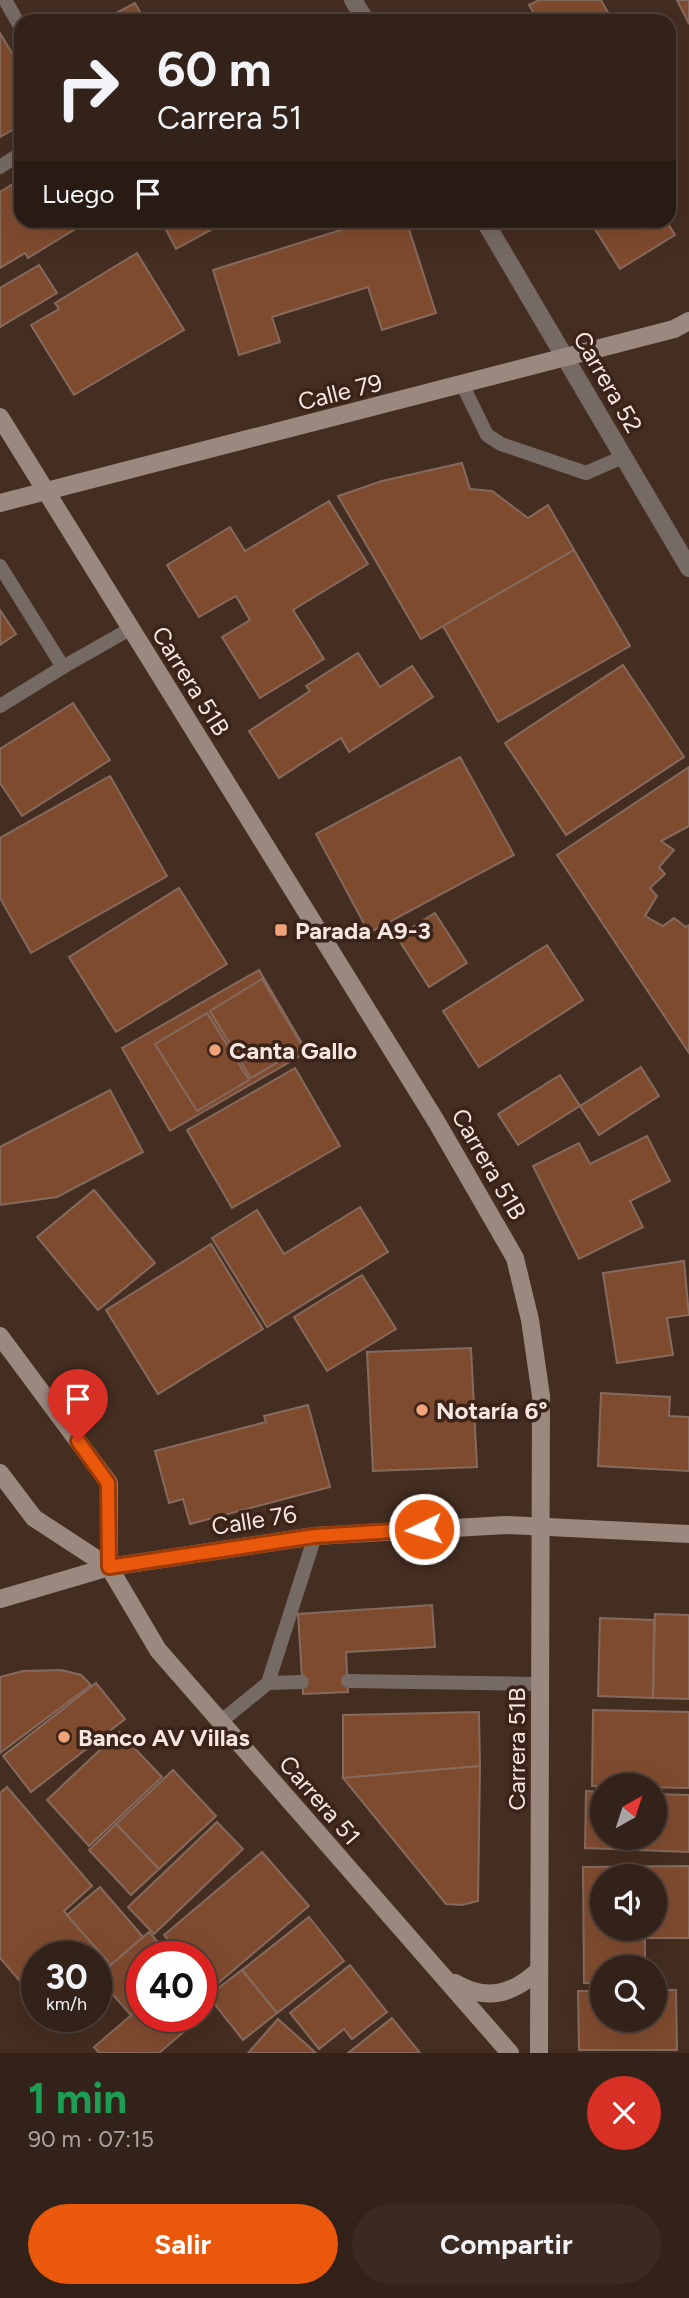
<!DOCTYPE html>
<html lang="es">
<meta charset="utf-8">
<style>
:root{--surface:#332219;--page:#3b2a22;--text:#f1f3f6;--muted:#a9a4a2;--line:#4e3f38;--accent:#ea580c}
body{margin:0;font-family:Figtree,sans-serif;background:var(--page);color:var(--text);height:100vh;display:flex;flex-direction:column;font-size:26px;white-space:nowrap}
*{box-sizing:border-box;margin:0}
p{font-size:23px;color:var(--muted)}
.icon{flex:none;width:38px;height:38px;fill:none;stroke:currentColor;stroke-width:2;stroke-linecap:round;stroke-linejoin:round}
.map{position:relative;height:2053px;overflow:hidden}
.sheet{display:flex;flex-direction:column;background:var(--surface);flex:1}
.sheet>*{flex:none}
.guide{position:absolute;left:14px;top:14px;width:662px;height:214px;border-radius:21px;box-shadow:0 7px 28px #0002,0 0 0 2px var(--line);background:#332219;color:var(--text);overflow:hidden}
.needle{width:46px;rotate:39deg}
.buttons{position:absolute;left:590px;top:1773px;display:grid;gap:14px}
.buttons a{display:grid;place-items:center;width:77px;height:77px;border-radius:50%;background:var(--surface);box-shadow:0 7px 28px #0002,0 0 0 2px var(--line);font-size:35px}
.speed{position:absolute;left:21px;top:1941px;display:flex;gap:14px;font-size:35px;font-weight:700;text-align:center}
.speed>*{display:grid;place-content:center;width:91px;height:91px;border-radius:50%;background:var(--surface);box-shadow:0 7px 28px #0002,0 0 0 2px var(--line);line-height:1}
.speed small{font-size:18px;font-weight:400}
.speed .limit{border:10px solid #d22;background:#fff;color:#111}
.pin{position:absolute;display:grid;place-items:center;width:60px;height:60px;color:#fff;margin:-72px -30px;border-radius:50% 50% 50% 0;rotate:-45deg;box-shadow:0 0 7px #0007}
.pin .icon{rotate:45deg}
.me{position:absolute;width:77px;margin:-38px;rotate:266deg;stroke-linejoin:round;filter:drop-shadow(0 0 5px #0008)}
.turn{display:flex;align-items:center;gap:24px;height:147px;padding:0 28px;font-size:32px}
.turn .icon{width:91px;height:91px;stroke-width:2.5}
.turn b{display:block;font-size:49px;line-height:60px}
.then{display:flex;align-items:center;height:66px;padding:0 28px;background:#0003;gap:14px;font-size:26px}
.round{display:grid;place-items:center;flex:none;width:74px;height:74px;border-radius:37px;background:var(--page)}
.headline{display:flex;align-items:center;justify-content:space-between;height:119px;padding:0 28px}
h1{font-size:42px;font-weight:700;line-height:52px;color:#1e9e55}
.cta{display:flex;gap:14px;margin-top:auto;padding:14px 28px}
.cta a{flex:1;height:80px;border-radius:42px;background:var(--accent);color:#fff;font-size:28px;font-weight:700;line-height:80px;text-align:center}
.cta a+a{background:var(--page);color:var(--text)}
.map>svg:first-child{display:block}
.building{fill:#7f4b2f;stroke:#856a5d;stroke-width:2;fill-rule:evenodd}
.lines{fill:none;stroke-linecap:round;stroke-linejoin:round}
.lane{stroke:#766a64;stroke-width:14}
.street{stroke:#766a64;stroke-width:18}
.secondary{stroke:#9b887f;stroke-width:18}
.route-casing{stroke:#983908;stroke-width:18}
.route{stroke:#ea580c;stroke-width:12}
.poi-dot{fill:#f0a279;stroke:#3a2318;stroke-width:2.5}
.labels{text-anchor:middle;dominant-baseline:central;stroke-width:7;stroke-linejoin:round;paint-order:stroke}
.street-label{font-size:24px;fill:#f7e7e0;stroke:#3a2318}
.poi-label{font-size:24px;font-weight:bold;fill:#f7e7e0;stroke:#3a2318;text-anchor:start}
</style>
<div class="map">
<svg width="689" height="2053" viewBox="0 0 689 2053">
<rect width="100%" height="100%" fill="#442d21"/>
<!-- building -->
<g class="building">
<path d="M539 0H601L613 21H538L529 5Z"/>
<path d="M677 0H689V24Z"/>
<path d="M135 3 145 21H101Z"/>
<path d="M0 33 21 68V125L0 137Z"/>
<path d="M21 179V220H90L28 258 25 253 0 268V192Z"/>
<path d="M161 220H229L176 249Z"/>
<path d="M373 220H406L436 313 382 330 368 287 272 317 280 342 239 355 213 270Z"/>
<path d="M589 220H666L675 235 620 269Z"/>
<path d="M137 253 184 330 74 395 31 325 59 309 55 303Z"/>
<path d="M39 265 57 293 0 327V288Z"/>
<path d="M462 463 470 489 492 491 528 518 548 505 574 550 421 639 338 496 382 481Z"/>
<path d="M329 501 368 564 293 610 324 659 260 698 222 637 250 620 236 596 199 617 167 565 230 527 245 551Z"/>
<path d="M574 550 630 646 498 722 443 626Z"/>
<path d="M0 610 16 634 0 645Z"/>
<path d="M358 653 380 687 412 666 433 697 349 752 341 738 279 778 249 731 310 691 306 686Z"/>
<path d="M623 665 684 757 566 835 505 743Z"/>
<path d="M73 703 110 760 22 816 0 783V749Z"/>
<path d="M460 757 514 855 369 933 316 834Z"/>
<path d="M689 767V826L661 841 674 850 659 867 665 874 650 888 657 896 645 916 663 926 674 918 686 927 689 925V1053L557 855Z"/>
<path d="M110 776 167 876 31 953 0 898V838Z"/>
<path d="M179 888 227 964 116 1032 69 957Z"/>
<path d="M435 913 467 963 429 987 397 937Z"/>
<path d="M547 945 583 1000 479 1067 443 1011Z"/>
<path d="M259 970 307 1052 170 1131 122 1048Z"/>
<path d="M262 979 303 1047 251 1078 210 1011Z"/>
<path d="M207 1013 249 1080 197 1111 155 1044Z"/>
<path d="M641 1067 659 1096 599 1135 580 1106Z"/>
<path d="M295 1068 340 1146 232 1208 187 1130Z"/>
<path d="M560 1075 580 1106 518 1145 498 1114Z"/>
<path d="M110 1090 143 1152 57 1197 0 1205V1147Z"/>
<path d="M647 1136 670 1181 630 1201 643 1227 579 1259 533 1166 579 1143 590 1164Z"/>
<path d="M94 1190 155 1263 98 1310 37 1237Z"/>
<path d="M360 1207 388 1252 267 1327 212 1238 257 1210 284 1254Z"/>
<path d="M211 1244 263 1329 158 1394 106 1310Z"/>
<path d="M684 1261 689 1315 667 1318 673 1355 617 1363 603 1273Z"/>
<path d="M362 1275 396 1329 327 1371 294 1317Z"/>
<path d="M471 1348 477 1467 373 1471 367 1352Z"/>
<path d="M601 1393 670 1397 669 1416 689 1417V1471L598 1466Z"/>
<path d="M308 1405 330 1487 190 1524 183 1499 169 1503 155 1451 266 1422 264 1416Z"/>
<path d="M432 1605 435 1647 346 1652 348 1692 303 1694 298 1614Z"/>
<path d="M655 1614 689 1615V1699L653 1698Z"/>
<path d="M600 1618 654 1620 653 1698 598 1696Z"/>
<path d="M61 1670 81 1675 91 1685 0 1753V1677L23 1671Z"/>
<path d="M96 1683 125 1719 31 1792 3 1756Z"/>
<path d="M593 1710 689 1712V1788L592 1786Z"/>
<path d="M479 1712 480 1766 343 1778V1715Z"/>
<path d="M119 1732 162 1777 89 1846 47 1800Z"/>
<path d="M480 1766 478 1901 462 1905 446 1904 343 1778Z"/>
<path d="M173 1770 216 1816 159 1869 116 1824Z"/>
<path d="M7 1787 92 1886 64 1911 102 1955 96 1961V1956H37V2001L0 1958V1793Z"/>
<path d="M586 1791 602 1792V1838H654V1794L689 1795V1852L585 1848Z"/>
<path d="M217 1822 243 1849 154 1934 128 1907Z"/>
<path d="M116 1824 159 1869 131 1895 89 1850Z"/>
<path d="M262 1852 309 1906 210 1990 201 1979V1956H182L164 1935Z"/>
<path d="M689 1866V1938H645V1967H602V1983H584L583 1867ZM602 1876H654V1928H602Z"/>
<path d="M100 1887 143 1937 111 1965 67 1915Z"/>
<path d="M309 1917 344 1961 277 2013 242 1970Z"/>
<path d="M149 1932 170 1956H142V2006L131 2015 97 1977Z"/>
<path d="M350 1965 387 2012 352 2039 344 2029 319 2049 290 2013Z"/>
<path d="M242 1970 277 2013 243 2040 208 1996Z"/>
<path d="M654 1990H676L677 2050H579L578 1991H602V2020H654Z"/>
<path d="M201 1993 213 2007 159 2053H99L94 2047 142 2006V2016H201Z"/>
<path d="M392 2018 420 2053H348Z"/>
<path d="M278 2019 316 2053H248Z"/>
</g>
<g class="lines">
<!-- lane -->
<g class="lane">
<path d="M5 0 21 28"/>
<path d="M0 167 21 153"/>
<path d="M463 386 487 435 501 444 586 473 623 457"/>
<path d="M0 566 63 667 0 706"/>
<path d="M63 667 130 629"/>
<path d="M348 1681 541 1684"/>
<path d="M268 1683 302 1682"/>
<path d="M219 1723 268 1683 315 1536"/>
</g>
<!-- street -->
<g class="street">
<path d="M353 0 366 21"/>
<path d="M484 220 689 568"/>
</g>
<!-- secondary -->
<g class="secondary">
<path d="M0 417 436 1121 515 1258 530 1320 541 1396 539 2053"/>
<path d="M0 503 674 329 689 321"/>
<path d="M0 1336 109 1483V1567"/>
<path d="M0 1473 34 1518 109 1567 158 1650 510 2053"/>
<path d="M0 1599 109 1567 315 1536 506 1525 689 1534"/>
<path d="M455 1983C487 2002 513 1994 539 1970"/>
</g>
</g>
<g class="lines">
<!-- route casing -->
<g class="route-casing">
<path id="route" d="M78 1441 108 1483 109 1567 315 1536 424 1529"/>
</g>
<!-- route -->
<use href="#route" class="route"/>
</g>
<!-- markers -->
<g class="poi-dot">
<rect x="274" y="923" width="14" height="14" rx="3.5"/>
<circle cx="215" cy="1050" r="7"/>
<circle cx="422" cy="1410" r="7"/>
<circle cx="64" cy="1737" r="7"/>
</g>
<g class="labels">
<!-- street labels -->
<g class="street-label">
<text transform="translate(608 382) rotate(60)">Carrera 52</text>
<text transform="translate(340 392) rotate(-14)">Calle 79</text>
<text transform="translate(191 681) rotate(58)">Carrera 51B</text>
<text transform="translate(489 1164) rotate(60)">Carrera 51B</text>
<text transform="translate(254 1520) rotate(-9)">Calle 76</text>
<text transform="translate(516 1749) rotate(-90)">Carrera 51B</text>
<text transform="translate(320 1800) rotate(49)">Carrera 51</text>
</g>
<!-- poi labels -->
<g class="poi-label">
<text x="295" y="930">Parada A9-3</text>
<text x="229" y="1050">Canta Gallo</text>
<text x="436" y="1410">Notaría 6°</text>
<text x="78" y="1737">Banco AV Villas</text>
</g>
</g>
</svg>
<div class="buttons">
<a><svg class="needle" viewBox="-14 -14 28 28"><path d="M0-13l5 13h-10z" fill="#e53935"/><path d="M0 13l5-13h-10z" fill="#a9a4a2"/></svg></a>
<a><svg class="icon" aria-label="sound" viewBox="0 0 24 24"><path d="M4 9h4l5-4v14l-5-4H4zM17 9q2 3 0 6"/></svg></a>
<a><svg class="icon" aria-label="search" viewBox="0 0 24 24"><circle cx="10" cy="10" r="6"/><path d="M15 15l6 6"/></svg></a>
</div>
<div class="speed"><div>30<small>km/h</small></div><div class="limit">40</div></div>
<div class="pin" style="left:78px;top:1441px;background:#d93025"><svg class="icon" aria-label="arrive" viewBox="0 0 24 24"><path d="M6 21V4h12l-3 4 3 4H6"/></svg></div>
<svg class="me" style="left:424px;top:1529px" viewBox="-20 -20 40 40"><circle r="17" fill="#ea580c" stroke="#fff" stroke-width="3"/><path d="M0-11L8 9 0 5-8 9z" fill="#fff"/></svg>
<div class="guide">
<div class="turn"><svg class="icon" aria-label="right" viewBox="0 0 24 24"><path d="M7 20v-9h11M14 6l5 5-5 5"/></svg><div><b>60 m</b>Carrera 51</div></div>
<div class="then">Luego<svg class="icon" aria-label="arrive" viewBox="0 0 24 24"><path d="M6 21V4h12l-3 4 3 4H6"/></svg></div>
</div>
</div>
<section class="sheet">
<div class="headline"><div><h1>1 min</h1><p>90 m · 07:15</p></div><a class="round" style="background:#d93025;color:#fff"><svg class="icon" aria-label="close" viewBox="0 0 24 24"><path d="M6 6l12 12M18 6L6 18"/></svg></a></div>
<div class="cta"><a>Salir</a><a>Compartir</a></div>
</section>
